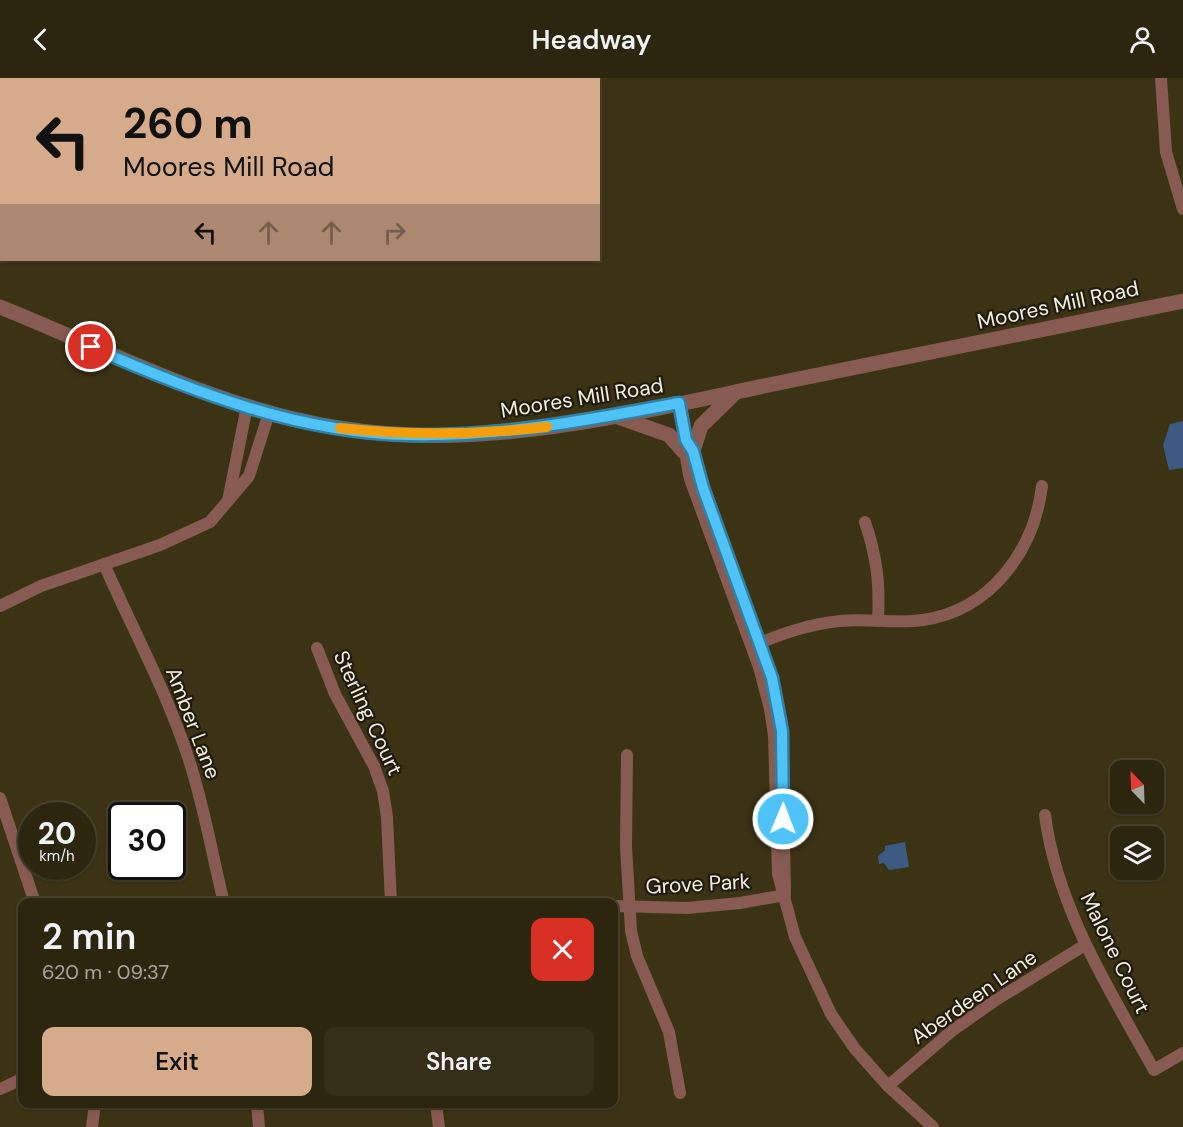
<!DOCTYPE html>
<meta charset="utf-8">
<style>
:root{--surface:#2d260f;--page:#352e18;--text:#f1f3f6;--muted:#a7a59e;--line:#48432f;--accent:#d6ab8b}
body{margin:0;font-family:"DM Sans",sans-serif;background:var(--page);color:var(--text);height:100vh;display:flex;flex-direction:column;font-size:22px;white-space:nowrap}
*{box-sizing:border-box;margin:0}
p{font-size:20px;color:var(--muted)}
.icon{flex:none;width:33px;height:33px;fill:none;stroke:currentColor;stroke-width:2;stroke-linecap:round;stroke-linejoin:round}
.map{position:relative;flex:1;overflow:hidden}
.sheet{position:absolute;left:18px;top:820px;width:600px;height:210px;display:flex;flex-direction:column;background:var(--surface);border-radius:12px;box-shadow:0 2px 4px #0004,0 0 0 2px var(--line)}
.sheet>*{flex:none}
.hud{position:absolute;left:0px;top:0px;width:600px;height:183px;box-shadow:0 2px 4px #0004,0 0 0 2px var(--line);background:#d6ab8b;color:#111;overflow:hidden}
.needle{width:39px;rotate:337deg}
.controls{position:absolute;left:1110px;top:682px;display:grid;gap:12px}
.controls a{display:grid;place-items:center;width:54px;height:54px;border-radius:12px;background:var(--surface);box-shadow:0 2px 4px #0004,0 0 0 2px var(--line);font-size:30px}
.speed{position:absolute;left:18px;top:724px;display:flex;gap:12px;font-size:30px;font-weight:700;text-align:center}
.speed>*{display:grid;place-content:center;width:78px;height:78px;border-radius:50%;background:var(--surface);box-shadow:0 2px 4px #0004,0 0 0 2px var(--line);line-height:1}
.speed small{font-size:15px;font-weight:400}
.speed .limit{border:3px solid #111;border-radius:9px;background:#fff;color:#111}
.pin{position:absolute;display:grid;place-items:center;width:51px;height:51px;color:#fff;margin:-26px;border:3px solid #fff;border-radius:50%;box-shadow:0 2px 6px #0007}
.me{position:absolute;width:66px;margin:-33px;rotate:1deg;stroke-linejoin:round;filter:drop-shadow(0 0 4px #0008)}
.turn{display:flex;align-items:center;gap:21px;height:126px;padding:0 24px;font-size:27px}
.turn .icon{width:78px;height:78px;stroke-width:2.5}
.turn b{display:block;font-size:42px;line-height:51px}
.lanes{display:flex;align-items:center;height:57px;padding:0 24px;background:#0003;justify-content:center;gap:30px;direction:ltr}
.lanes .off{opacity:.35}
.round{display:grid;place-items:center;flex:none;width:63px;height:63px;border-radius:12px;background:var(--page)}
.summary{display:flex;align-items:center;justify-content:space-between;height:102px;padding:0 24px}
h1{font-size:36px;font-weight:600;line-height:45px}
.action{display:flex;gap:12px;margin-top:auto;padding:12px 24px}
.action a{flex:1;height:69px;border-radius:12px;background:var(--accent);color:#111;font-size:24px;font-weight:600;line-height:69px;text-align:center}
.action a+a{background:var(--page);color:var(--text)}
header{display:flex;justify-content:space-between;align-items:center;height:78px;padding:0 24px;background:var(--surface);font-size:27px;font-weight:600}
.map>svg:first-child{display:block}
.water{fill:#3d5b82}
.lines{fill:none;stroke-linecap:round;stroke-linejoin:round}
.minor{stroke:#875b51;stroke-width:12}
.tertiary{stroke:#875b51;stroke-width:15}
.motorway{stroke:#f78e74;stroke-width:18}
.route-casing{stroke:#337fa1;stroke-width:15}
.route{stroke:#4fc3f7;stroke-width:10}
.slow{stroke:#f59e0b;stroke-width:10}
.labels{text-anchor:middle;dominant-baseline:central;stroke-width:4.5;stroke-linejoin:round;paint-order:stroke}
.street-label{font-size:21px;fill:#f4eedd;stroke:#1f1b0e}
</style>
<header><svg class="icon" aria-label="back" viewBox="0 0 24 24"><path d="M15 5l-7 7 7 7"/></svg>Headway<svg class="icon" aria-label="person" viewBox="0 0 24 24"><circle cx="12" cy="8" r="4"/><path d="M4 21q1-7 8-7t8 7"/></svg></header>
<div class="map">
<svg width="1183" height="1049" viewBox="0 0 1183 1049">
<rect width="100%" height="100%" fill="#3c3314"/>
<!-- water -->
<g class="water">
<path d="M1183 343V390L1169 392 1163 367 1170 346Z"/>
<path d="M905 764 909 789 889 792 884 785 879 786 878 778 885 772V768Z"/>
</g>
<g class="lines">
<!-- minor -->
<g class="minor">
<path d="M1161 0 1166 74 1183 131"/>
<path d="M679 325C684 351 684 376 690 401L759 589 770 631 774 657 778 796 795 859 831 936 855 971 888 1008 933 1049"/>
<path d="M689 366 772 600 782 653 783 702"/>
<path d="M228 423 247 328"/>
<path d="M865 444C877 480 880 505 878 543"/>
<path d="M104 486C132 550 166 612 188 679 204 727 212 776 224 825"/>
<path d="M0 528 41 508 160 467 210 444 249 398 269 335"/>
<path d="M752 568C781 556 809 546 840 543 867 540 896 546 923 542 991 532 1034 473 1042 408"/>
<path d="M317 570 335 616 374 688 383 713 387 739 391 825"/>
<path d="M627 677 626 768 631 853 637 878 669 954 680 1015"/>
<path d="M0 720 35 825"/>
<path d="M1045 737C1057 830 1109 911 1154 992L1183 975"/>
<path d="M784 765 785 813"/>
<path d="M614 828 687 830 740 825 785 817"/>
<path d="M888 1008 953 952 996 922 1085 867"/>
<path d="M0 1011 22 1001"/>
<path d="M257 1026 259 1049"/>
<path d="M436 1026 439 1049"/>
<path d="M92 1049 95 1026"/>
</g>
<!-- tertiary -->
<g class="tertiary">
<path d="M0 229C112 274 218 331 339 350 490 375 645 332 793 302 923 275 1053 250 1183 223"/>
<path d="M615 338 669 357 684 374"/>
<path d="M693 373 701 348 736 314"/>
</g>
<!-- motorway -->
<g class="motorway">
<path d="M50 2 51 0"/>
<path d="M0 16 2 13"/>
<path d="M0 120 2 116"/>
</g>
</g>
<g class="lines">
<!-- route casing -->
<g class="route-casing">
<path id="route" d="M91 269C191 313 298 355 409 357 500 359 589 342 679 325L686 362 693 373 703 410 772 600 782 653 783 741"/>
</g>
<!-- route -->
<use href="#route" class="route"/>
<!-- slow -->
<path class="slow" d="M340 350C411 358 475 357 547 349"/>
</g>
<g class="labels">
<!-- street labels -->
<g class="street-label">
<text transform="translate(1058 227) rotate(-12)">Moores Mill Road</text>
<text transform="translate(582 320) rotate(-9)">Moores Mill Road</text>
<text transform="translate(368 635) rotate(65)">Sterling Court</text>
<text transform="translate(193 645) rotate(69)">Amber Lane</text>
<text transform="translate(698 806) rotate(-3)">Grove Park</text>
<text transform="translate(1115 875) rotate(64)">Malone Court</text>
<text transform="translate(974 919) rotate(-35)">Aberdeen Lane</text>
</g>
</g>
</svg>
<div class="controls">
<a><svg class="needle" viewBox="-14 -14 28 28"><path d="M0-13l5 13h-10z" fill="#e53935"/><path d="M0 13l5-13h-10z" fill="#a7a59e"/></svg></a>
<a><svg class="icon" aria-label="layers" viewBox="0 0 24 24"><path d="M12 4l9 5-9 5-9-5zM3 14l9 5 9-5"/></svg></a>
</div>
<div class="speed"><div>20<small>km/h</small></div><div class="limit">30</div></div>
<div class="pin" style="left:91px;top:269px;background:#d93025"><svg class="icon" aria-label="arrive" viewBox="0 0 24 24"><path d="M6 21V4h12l-3 4 3 4H6"/></svg></div>
<svg class="me" style="left:783px;top:741px" viewBox="-20 -20 40 40"><circle r="17" fill="#4fc3f7" stroke="#fff" stroke-width="3"/><path d="M0-11L8 9 0 5-8 9z" fill="#fff"/></svg>
<div class="hud">
<div class="turn"><svg class="icon" aria-label="left" viewBox="0 0 24 24"><path d="M17 20v-9H6M10 6l-5 5 5 5"/></svg><div><b>260 m</b>Moores Mill Road</div></div>
<div class="lanes"><svg class="icon" aria-label="left" viewBox="0 0 24 24"><path d="M17 20v-9H6M10 6l-5 5 5 5"/></svg><svg class="icon off" aria-label="ahead" viewBox="0 0 24 24"><path d="M12 20V5M6 11l6-6 6 6"/></svg><svg class="icon off" aria-label="ahead" viewBox="0 0 24 24"><path d="M12 20V5M6 11l6-6 6 6"/></svg><svg class="icon off" aria-label="right" viewBox="0 0 24 24"><path d="M7 20v-9h11M14 6l5 5-5 5"/></svg></div>
</div>
<section class="sheet">
<div class="summary"><div><h1>2 min</h1><p>620 m · 09:37</p></div><a class="round" style="background:#d93025;color:#fff"><svg class="icon" aria-label="close" viewBox="0 0 24 24"><path d="M6 6l12 12M18 6L6 18"/></svg></a></div>
<div class="action"><a>Exit</a><a>Share</a></div>
</section>
</div>
